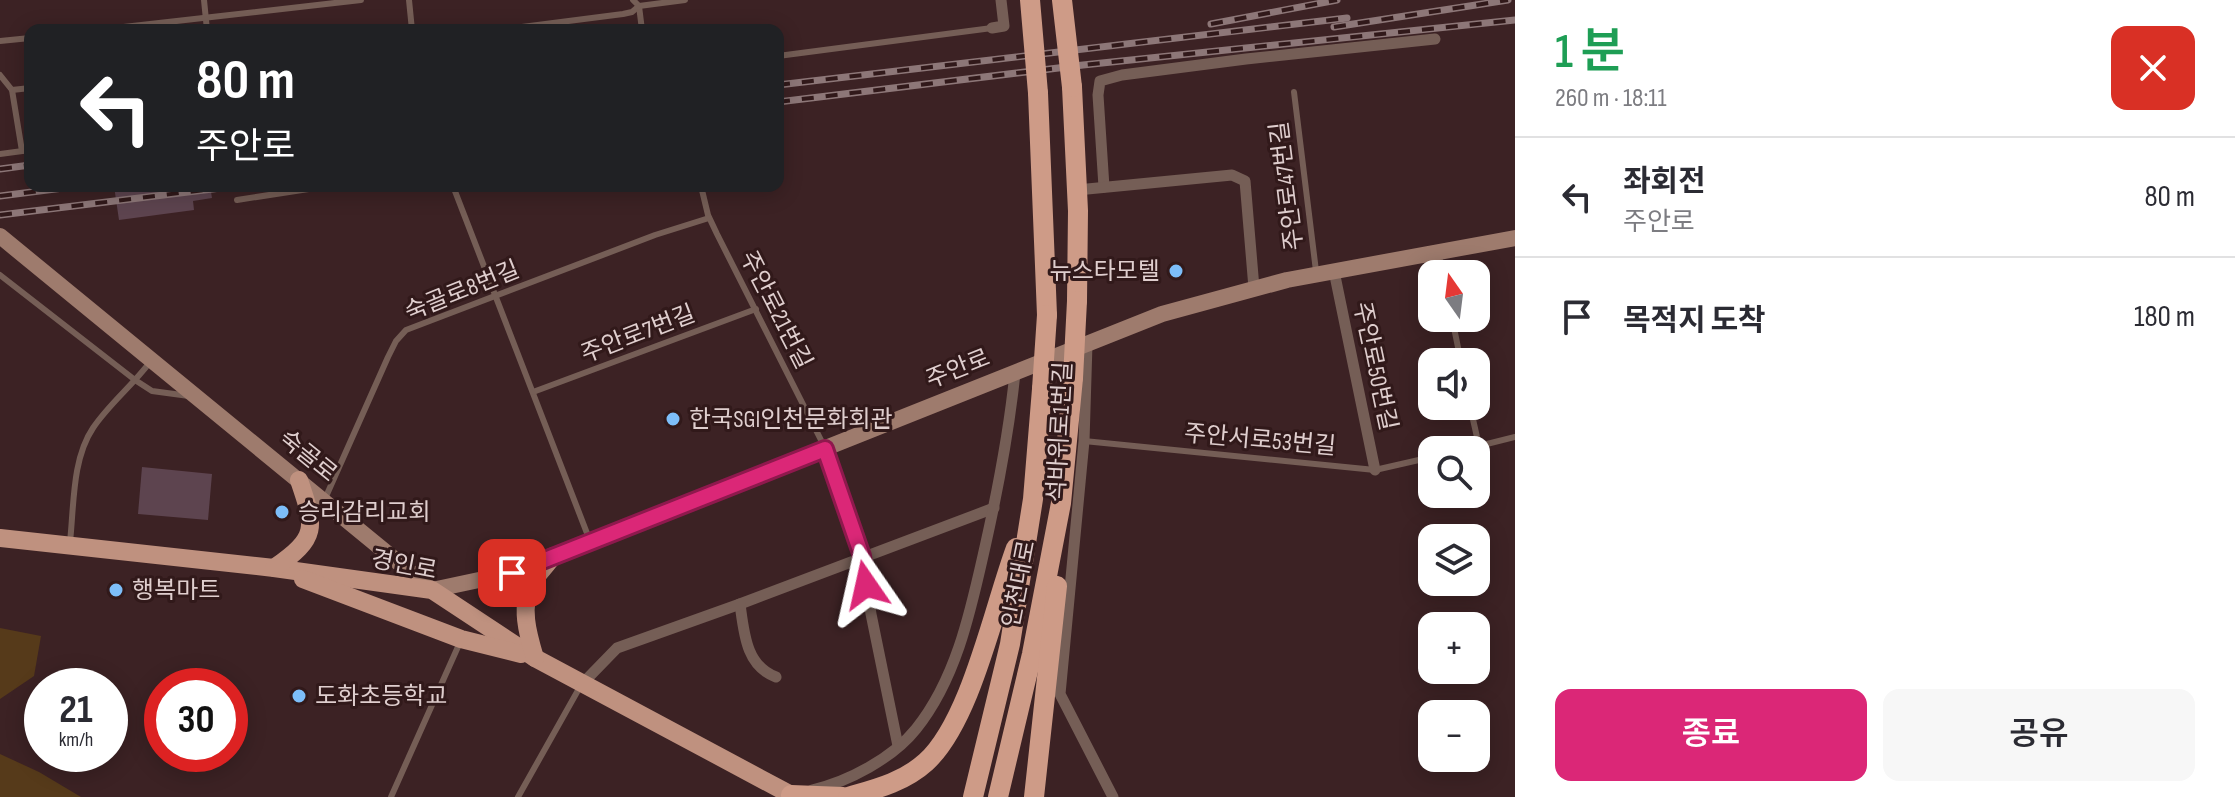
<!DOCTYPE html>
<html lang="ko">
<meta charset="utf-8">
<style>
:root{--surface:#fff;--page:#f7f7f7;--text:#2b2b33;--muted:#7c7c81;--line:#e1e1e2;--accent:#db2777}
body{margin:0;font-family:"Sofia Sans Condensed","Noto Sans KR",sans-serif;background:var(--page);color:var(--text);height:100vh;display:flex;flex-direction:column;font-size:30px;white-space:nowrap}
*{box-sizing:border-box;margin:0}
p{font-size:26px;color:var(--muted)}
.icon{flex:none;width:44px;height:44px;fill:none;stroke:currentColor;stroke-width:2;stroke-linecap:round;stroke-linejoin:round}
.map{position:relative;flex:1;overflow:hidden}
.side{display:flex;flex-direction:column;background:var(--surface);width:720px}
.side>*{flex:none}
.banner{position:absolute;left:24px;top:24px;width:760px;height:168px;border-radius:16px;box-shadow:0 4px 20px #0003;background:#202124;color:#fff;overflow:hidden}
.needle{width:52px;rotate:346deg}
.fabs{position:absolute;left:1418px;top:260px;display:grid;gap:16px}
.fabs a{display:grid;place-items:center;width:72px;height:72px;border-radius:16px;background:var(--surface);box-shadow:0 4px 20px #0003;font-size:40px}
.speed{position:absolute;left:24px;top:668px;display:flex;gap:16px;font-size:40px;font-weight:700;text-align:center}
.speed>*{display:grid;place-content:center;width:104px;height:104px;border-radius:50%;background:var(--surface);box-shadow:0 4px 20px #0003;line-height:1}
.speed small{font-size:20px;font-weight:400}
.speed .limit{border:12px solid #d22;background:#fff;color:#111}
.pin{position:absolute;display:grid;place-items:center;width:68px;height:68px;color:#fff;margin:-34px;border-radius:16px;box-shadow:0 4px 12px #0006}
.me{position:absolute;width:88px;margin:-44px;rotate:349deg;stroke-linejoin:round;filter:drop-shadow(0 0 6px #0008)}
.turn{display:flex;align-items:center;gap:28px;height:168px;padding:0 40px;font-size:36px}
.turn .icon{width:104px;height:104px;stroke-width:2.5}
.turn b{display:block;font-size:56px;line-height:68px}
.round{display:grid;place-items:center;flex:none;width:84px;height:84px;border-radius:16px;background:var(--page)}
.summary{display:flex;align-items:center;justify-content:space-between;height:136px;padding:0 40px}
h1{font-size:48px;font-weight:600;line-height:60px;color:#1e9e55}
.primary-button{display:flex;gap:16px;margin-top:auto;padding:16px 40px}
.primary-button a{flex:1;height:92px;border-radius:16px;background:var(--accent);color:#fff;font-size:32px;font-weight:600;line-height:92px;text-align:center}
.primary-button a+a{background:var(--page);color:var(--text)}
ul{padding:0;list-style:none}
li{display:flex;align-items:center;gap:24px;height:120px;padding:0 40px;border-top:2px solid var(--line)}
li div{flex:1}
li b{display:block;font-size:30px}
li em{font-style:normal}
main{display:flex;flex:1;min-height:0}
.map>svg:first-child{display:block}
.green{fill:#563a1a}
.building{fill:#5d444f}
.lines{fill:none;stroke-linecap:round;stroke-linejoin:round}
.service{stroke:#755e56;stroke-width:6}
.minor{stroke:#755e56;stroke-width:11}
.secondary{stroke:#9e7b6d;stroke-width:16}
.primary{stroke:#bf917f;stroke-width:18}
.trunk{stroke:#ce9b87;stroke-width:20}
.rail-casing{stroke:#8d7778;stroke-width:7}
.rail{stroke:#31191a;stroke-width:4;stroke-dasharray:12;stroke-linecap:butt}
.trunk-bridge{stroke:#ce9b87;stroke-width:20}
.route-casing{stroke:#8e194d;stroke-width:20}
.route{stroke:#db2777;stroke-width:14}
.poi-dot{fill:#7dbef9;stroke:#31191a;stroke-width:3}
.labels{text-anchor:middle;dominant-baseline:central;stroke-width:6;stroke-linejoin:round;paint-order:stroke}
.street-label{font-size:24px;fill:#dfcece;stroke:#31191a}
.poi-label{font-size:24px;fill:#dfcece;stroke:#31191a;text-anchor:start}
</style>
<main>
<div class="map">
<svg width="1515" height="797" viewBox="0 0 1515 797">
<rect width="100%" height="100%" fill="#3c2224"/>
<!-- green -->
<g class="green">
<path d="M0 628 41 636 34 676 0 699Z"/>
<path d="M0 754 39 772 81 797H0Z"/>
</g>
<!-- building -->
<g class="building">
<path d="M114 186H210L212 198 193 201 194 210 119 220Z"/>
<path d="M142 467 212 474 208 520 138 514Z"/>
</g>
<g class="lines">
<!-- service -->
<g class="service">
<path d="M204 0 207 30"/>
<path d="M409 0 412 30"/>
<path d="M633 0 639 6 642 30"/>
<path d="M97 30 361 0"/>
<path d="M498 30 623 14 632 12 639 6 685 0"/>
<path d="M0 41 30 38"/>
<path d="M778 56 992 28"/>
<path d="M0 75 12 90 22 151"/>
<path d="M12 90 30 88"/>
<path d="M1294 92 1316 271"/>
<path d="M0 154 30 150"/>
<path d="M453 186 590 541"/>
<path d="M701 186 708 215 717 234 824 446"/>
<path d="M237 200 328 186"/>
<path d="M1439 256 1443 274"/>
<path d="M0 275 135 380 152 391 189 396"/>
<path d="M1452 318 1461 362"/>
<path d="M533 392 756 309"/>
<path d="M1470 406 1479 446"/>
<path d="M1084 441 1375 470 1432 457"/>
<path d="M1463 450 1515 437"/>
<path d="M324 501 388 357 396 341 406 330 655 235 709 218"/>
<path d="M70 542C74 506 72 459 93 428 109 404 133 385 150 362"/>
<path d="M391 797 461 640"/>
<path d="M518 797 581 685"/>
</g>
<!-- minor -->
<g class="minor">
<path d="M992 28 1004 26 1001 0"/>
<path d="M1104 187 1098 95 1100 81 1122 75 1246 59 1435 39"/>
<path d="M1077 190 1232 175 1245 181 1254 288"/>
<path d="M1334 271 1375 470"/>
<path d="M1087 344 1084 441 1060 694 1113 797"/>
<path d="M825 449 862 556 871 614 898 746"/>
<path d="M776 677C746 666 744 633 740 604L994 508"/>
<path d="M582 684 617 648 740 604"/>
<path d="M812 790C848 782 893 758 916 729 957 678 971 609 985 547 998 489 1009 432 1015 373"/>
</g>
<!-- secondary -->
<path class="secondary" d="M0 236 432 590 512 573 1162 314 1287 280 1515 238"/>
<!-- primary -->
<g class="primary">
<path d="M0 538 274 568 432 590 535 658 795 797"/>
<path d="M274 568C319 537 315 527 299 480"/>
<path d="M303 579 461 639 521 654"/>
<path d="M535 658C528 635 519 605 533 582 538 573 547 565 553 556"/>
</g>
<!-- trunk -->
<g class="trunk">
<path d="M1072 87 1078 211 1077 301"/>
<path d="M1038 93 1047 315"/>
<path d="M791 795 843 797"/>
<path d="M848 797C876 789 904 782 926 762 971 721 994 607 1016 548"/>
<path d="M973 797 1010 644 1033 499 1042 389"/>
<path d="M998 797 1032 654 1061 503 1073 378"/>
<path d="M1034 797 1057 586"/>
</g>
<!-- rail casing -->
<g class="rail-casing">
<g id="rail">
<path d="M1211 24 1337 0"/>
<path d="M1334 27 1508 0"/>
<path d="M778 85 1347 18"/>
<path d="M778 102 1083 65 1515 20"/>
<path d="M0 169 30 165"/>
<path d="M0 196 79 186"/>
<path d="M0 215 237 186"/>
</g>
</g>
<!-- rail -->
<use href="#rail" class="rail"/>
<!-- trunk-bridge -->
<g class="trunk-bridge">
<path d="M1030 0 1038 93"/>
<path d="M1062 0 1072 87"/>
<path d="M1073 378 1077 301"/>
<path d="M1042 389 1047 315"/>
</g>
</g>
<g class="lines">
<!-- route casing -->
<g class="route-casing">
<path id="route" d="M512 573 825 449 862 556 866 585"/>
</g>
<!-- route -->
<use href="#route" class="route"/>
</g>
<!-- markers -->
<g class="poi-dot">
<circle cx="1176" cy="271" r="8"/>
<circle cx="673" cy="419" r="8"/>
<circle cx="282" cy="512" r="8"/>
<circle cx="116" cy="590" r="8"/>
<circle cx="299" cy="696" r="8"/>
</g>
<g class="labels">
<!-- street labels -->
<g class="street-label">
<text transform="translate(1287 186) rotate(-97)">주안로47번길</text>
<text transform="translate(462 291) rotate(-22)">숙골로8번길</text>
<text transform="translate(776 310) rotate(63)">주안로21번길</text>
<text transform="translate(638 334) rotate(-21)">주안로7번길</text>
<text transform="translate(1375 366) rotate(78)">주안로50번길</text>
<text transform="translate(958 369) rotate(-22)">주안로</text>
<text transform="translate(1060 432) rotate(-87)">석바위로1번길</text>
<text transform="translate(1260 440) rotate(5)">주안서로53번길</text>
<text transform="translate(308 456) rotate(39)">숙골로</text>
<text transform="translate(404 565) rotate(11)">경인로</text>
<text transform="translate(1019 584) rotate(-79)">인천대로</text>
</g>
<!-- poi labels -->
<g class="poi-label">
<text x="1160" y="271" text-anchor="end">뉴스타모텔</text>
<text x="689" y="419">한국SGI인천문화회관</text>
<text x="298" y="512">승리감리교회</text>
<text x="132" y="590">행복마트</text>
<text x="315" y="696">도화초등학교</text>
</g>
</g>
</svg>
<div class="fabs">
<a><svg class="needle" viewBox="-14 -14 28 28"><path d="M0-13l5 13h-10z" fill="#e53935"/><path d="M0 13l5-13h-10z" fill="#7c7c81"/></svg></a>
<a><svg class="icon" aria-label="sound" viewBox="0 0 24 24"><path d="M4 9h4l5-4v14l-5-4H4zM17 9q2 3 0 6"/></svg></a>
<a><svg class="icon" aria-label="search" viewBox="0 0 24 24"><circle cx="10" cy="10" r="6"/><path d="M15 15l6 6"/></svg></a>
<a><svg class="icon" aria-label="layers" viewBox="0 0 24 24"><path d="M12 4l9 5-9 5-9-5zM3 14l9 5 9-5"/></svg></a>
<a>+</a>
<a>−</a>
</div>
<div class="speed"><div>21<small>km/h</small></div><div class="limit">30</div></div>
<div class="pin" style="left:512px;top:573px;background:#d93025"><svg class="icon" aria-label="arrive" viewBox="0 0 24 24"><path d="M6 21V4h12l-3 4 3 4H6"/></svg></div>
<svg class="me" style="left:866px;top:585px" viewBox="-20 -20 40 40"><path d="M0-17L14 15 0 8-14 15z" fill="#db2777" stroke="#fff" stroke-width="4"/></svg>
<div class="banner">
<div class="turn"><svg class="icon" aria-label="left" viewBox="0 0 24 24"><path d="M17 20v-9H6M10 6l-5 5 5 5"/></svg><div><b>80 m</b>주안로</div></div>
</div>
</div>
<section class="side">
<div class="summary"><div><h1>1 분</h1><p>260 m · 18:11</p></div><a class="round" style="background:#d93025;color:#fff"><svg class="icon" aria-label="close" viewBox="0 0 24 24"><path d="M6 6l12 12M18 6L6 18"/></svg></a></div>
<ul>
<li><svg class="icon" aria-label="left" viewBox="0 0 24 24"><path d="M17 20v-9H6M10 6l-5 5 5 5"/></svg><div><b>좌회전</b><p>주안로</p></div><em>80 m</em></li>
<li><svg class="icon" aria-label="arrive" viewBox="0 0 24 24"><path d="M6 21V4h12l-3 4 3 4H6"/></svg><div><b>목적지 도착</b></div><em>180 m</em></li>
</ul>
<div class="primary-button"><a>종료</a><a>공유</a></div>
</section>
</main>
